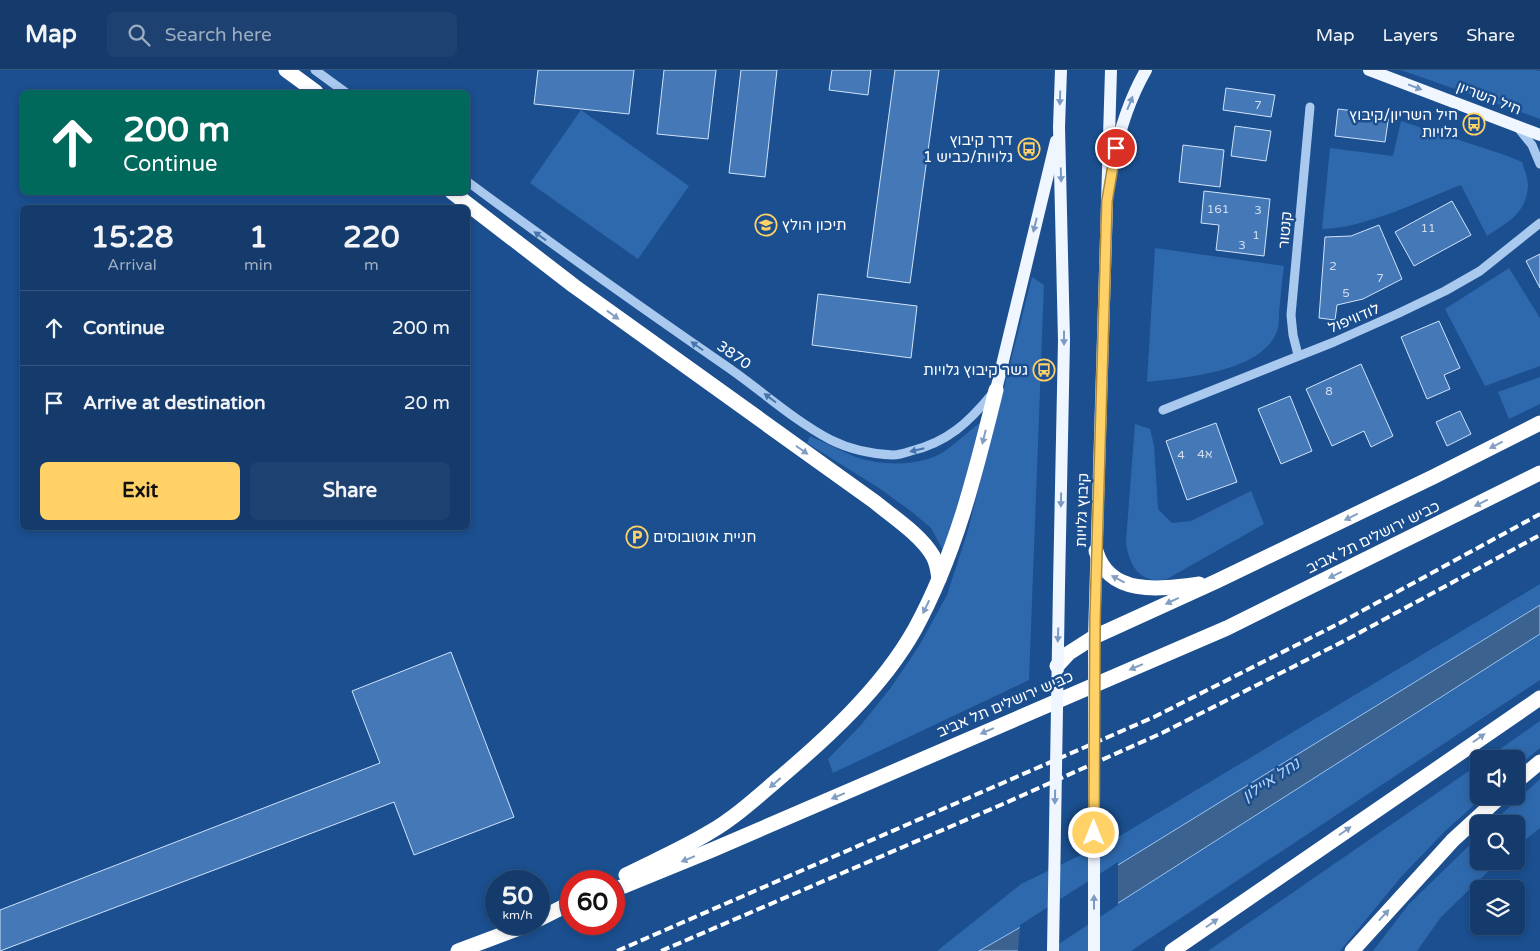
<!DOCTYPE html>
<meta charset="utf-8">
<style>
:root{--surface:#143b6b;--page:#1d4271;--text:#f1f3f6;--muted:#9dadc1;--line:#33557e;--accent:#ffd166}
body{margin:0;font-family:"Varela Round",Heebo,sans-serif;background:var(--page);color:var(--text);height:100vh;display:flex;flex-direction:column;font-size:19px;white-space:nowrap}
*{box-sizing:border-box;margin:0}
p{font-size:16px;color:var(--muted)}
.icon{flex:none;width:28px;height:28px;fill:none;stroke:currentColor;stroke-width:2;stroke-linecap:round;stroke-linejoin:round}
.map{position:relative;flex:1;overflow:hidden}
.drawer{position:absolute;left:20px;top:135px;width:450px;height:325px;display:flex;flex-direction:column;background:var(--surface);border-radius:8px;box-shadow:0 2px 8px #0003,0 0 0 1px var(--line)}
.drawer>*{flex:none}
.top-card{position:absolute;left:20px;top:20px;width:450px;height:105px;border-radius:8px;box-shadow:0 2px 8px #0003,0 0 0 1px var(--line);background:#00695c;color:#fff;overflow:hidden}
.fabs{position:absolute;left:1470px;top:680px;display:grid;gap:10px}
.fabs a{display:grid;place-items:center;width:55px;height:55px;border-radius:8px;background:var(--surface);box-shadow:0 2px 8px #0003,0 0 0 1px var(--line);font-size:25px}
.speed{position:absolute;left:485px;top:800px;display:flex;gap:10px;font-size:25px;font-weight:700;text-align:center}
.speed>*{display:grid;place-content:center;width:65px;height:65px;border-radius:50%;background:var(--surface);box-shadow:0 2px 8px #0003,0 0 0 1px var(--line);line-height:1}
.speed small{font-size:12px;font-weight:400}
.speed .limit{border:8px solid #d22;background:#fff;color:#111}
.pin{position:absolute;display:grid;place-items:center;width:42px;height:42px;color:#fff;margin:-21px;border:2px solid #fff;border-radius:50%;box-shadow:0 1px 5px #0007}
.me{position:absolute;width:55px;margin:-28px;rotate:0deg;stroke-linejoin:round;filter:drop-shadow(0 0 4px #0008)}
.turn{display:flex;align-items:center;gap:18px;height:105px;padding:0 20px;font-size:22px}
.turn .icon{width:65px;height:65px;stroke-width:2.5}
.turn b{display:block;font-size:35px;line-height:42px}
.eta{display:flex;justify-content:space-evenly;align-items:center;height:85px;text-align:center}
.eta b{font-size:30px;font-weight:700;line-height:35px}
.cta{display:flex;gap:10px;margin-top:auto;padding:10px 20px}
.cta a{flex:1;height:58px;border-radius:8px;background:var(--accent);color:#111;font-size:20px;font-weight:700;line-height:58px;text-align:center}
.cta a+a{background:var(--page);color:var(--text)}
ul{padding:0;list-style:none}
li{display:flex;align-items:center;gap:15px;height:75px;padding:0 20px;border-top:1px solid var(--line)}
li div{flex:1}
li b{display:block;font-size:19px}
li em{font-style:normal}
header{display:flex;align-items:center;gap:30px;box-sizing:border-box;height:70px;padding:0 25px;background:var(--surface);border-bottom:1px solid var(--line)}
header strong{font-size:24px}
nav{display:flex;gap:28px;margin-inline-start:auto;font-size:18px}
.search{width:350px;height:45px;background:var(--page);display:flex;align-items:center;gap:12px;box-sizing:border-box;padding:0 18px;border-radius:8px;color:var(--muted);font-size:19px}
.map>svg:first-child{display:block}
.green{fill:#2e69ad}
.water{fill:#3c6290;stroke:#9cc4f0}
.pier{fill:#1b4f8f}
.building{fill:#4478b7;stroke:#cfe3fa}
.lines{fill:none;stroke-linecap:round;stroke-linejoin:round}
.minor{stroke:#a9c9ee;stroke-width:9}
.major{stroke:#f0f6ff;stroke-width:12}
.highway{stroke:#fff;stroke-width:15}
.rail{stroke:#fff;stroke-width:4;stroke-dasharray:9 4;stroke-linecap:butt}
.major-bridge{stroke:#f0f6ff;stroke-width:12}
.oneway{fill:#7b9ac1}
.oneway2{fill:#4674ac}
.oneway3{fill:#829ec1}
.route-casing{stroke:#a68842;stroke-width:12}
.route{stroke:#ffd166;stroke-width:9}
.labels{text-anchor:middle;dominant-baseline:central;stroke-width:5;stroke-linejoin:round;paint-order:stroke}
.number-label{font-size:12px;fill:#d0dded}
.street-label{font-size:15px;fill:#fff;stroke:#1b4f8f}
.poi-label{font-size:15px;fill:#fff;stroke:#1b4f8f;text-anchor:end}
.water-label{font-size:16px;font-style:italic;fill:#b5d3f5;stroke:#1b4f8f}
</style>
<header>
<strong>Map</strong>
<div class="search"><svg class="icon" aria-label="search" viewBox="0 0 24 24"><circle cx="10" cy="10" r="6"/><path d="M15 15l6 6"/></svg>Search here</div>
<nav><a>Map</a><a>Layers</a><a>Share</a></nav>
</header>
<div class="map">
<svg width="1540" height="881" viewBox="0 0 1540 881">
<rect width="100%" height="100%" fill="#1b4f8f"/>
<!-- green -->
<g class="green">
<path d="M1401 0H1534L1540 1V49Z"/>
<path d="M581 40 689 116 638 189 530 113Z"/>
<path d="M1401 51 1505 85 1522 92C1524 99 1528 108 1528 116 1526 144 1508 152 1487 166L1461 115C1419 131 1366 158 1322 159L1330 78 1393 86Z"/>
<path d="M1155 178 1284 196C1282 211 1281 226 1279 242 1279 248 1279 255 1277 261 1263 302 1184 308 1147 312Z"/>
<path d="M1509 198 1540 248V296L1485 316 1445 239Z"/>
<path d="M1032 207 1044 215 1029 610 833 703 828 689 861 655 892 616 919 576 947 525 968 460Z"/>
<path d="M1540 307V334L1509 349 1498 322Z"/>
<path d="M981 352 953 461 944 482 931 458 912 442 879 418 807 373 810 366C826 373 841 381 856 387 882 396 921 397 945 381 957 372 969 361 981 352Z"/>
<path d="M1135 354 1150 359 1154 375 1158 439 1172 453 1191 451 1251 421 1264 454 1167 509C1160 510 1153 511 1147 508 1133 503 1127 484 1126 471Z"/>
<path d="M1540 514V535L1019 858 979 881H937L1021 814 1118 767Z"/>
<path d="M1540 564V610L1131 881H1043Z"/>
<path d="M1540 651V678L1516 698V689H1486Z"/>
<path d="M1479 694V726H1484L1445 761 1401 807 1340 881H1208Z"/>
<path d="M1540 709V758L1516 777V754H1491Z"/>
<path d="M1479 766V791H1499L1441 847 1417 881H1373L1409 834Z"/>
</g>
<!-- water -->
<path class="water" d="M1540 535V564L1043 881H979L1019 858 1118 795Z"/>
<!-- pier -->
<path class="pier" d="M1118 792V835L1048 881H1018L1020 855Z"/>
<!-- building -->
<g class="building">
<path d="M538 0H634L629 44 534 34Z"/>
<path d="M664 0H716L708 69 657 64Z"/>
<path d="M741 0H777L765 107 729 103Z"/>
<path d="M832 0H871L868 25 829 20Z"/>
<path d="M895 0H939L910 213 867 207Z"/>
<path d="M1226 18 1275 25 1271 47 1223 40Z"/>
<path d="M1338 39 1389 45 1385 72 1335 66Z"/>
<path d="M1235 56 1271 61 1266 91 1231 86Z"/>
<path d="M1183 75 1224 80 1220 117 1179 112Z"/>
<path d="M1204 121 1270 129 1264 186 1216 180 1219 155 1201 153Z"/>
<path d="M1452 131 1471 165 1414 196 1395 162Z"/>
<path d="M1379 155 1402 209 1363 229 1337 235 1335 250 1319 248 1325 167 1351 166Z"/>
<path d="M1540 184V218L1526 191Z"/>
<path d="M818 224 917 236 911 288 812 275Z"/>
<path d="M1439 251 1460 298 1444 305 1450 319 1427 329 1401 267Z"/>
<path d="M1361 294 1393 366 1371 377 1364 361 1332 376 1306 319Z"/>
<path d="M1290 326 1312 381 1281 394 1258 339Z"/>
<path d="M1460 341 1471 364 1447 376 1436 352Z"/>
<path d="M1216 353 1237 412 1187 430 1166 371Z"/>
<path d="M451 582 514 747 414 785 394 732 0 881V840L380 693 352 621Z"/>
</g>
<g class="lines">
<!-- minor -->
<g class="minor">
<path d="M315 0 345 22"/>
<path d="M1519 59 1532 75 1540 94"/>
<path d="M468 112C553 175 639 236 726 296 761 320 793 350 831 370 849 379 872 384 893 385 899 385 905 383 911 381 948 372 969 352 992 324"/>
<path d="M1298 285 1293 265 1291 245 1310 37"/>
<path d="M1163 340 1334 272 1397 244 1445 221 1480 201 1540 153"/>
</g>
<!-- major -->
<g class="major">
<path d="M1369 0 1540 65"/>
<path d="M1114 89C1120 58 1130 28 1146 0"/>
<path d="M996 320 1056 71"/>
<path d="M1059 516 1064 270 1059 57 1061 0"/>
<path d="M1094 567 1111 0"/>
</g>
<!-- highway -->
<g class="highway">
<path d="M286 0 316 22"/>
<path d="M452 122 574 216 875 432C893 447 921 465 933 486 937 493 938 501 939 509"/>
<path d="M1096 481C1109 527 1161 519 1199 514"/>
<path d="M1057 596 1069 583 1094 567 1217 511 1433 407 1540 353"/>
<path d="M1516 712 1540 692"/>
<path d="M626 805C654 791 684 778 710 762 734 748 755 729 776 711 827 668 882 618 915 559 956 484 976 401 996 320"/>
<path d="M614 820 712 780 1227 558 1540 403"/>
<path d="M539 849 571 833"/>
<path d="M458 881 530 854"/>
<path d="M1172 881 1540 628"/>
<path d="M1352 881 1453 770 1501 726"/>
</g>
<!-- rail -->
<g class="rail">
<path d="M617 881 1154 647 1338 554 1540 444"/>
<path d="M661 881 1003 734 1162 663 1346 570 1540 465"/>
</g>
<!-- major-bridge -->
<g class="major-bridge">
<path d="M1053 881 1059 516"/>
<path d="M1094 881V567"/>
</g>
</g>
<!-- one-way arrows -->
<defs><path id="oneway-solid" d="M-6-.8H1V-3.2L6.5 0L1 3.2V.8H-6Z" transform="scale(1.25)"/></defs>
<g class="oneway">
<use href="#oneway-solid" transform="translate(1415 17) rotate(21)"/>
<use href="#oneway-solid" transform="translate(1060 28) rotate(92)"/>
<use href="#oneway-solid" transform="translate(1130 33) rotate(-68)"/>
<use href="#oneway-solid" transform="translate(1061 105) rotate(88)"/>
<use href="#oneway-solid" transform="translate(1035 155) rotate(104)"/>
<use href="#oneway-solid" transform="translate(1064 268) rotate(90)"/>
<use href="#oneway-solid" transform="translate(1061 430) rotate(91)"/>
<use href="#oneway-solid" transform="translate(1058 565) rotate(92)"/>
<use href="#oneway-solid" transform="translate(1055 727) rotate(91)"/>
<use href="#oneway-solid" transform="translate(1094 832) rotate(-90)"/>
</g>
<g class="oneway2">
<use href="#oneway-solid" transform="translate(540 166) rotate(-144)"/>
<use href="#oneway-solid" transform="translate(697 276) rotate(-145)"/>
<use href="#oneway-solid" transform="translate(770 328) rotate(-143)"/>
<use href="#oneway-solid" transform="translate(917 380) rotate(167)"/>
</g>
<g class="oneway3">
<use href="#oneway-solid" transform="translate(613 245) rotate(36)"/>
<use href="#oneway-solid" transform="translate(984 367) rotate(104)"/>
<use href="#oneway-solid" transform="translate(1496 375) rotate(153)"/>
<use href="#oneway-solid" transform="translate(802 380) rotate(35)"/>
<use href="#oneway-solid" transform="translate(1481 433) rotate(154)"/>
<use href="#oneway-solid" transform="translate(1351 447) rotate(154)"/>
<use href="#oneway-solid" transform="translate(1335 505) rotate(154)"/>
<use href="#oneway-solid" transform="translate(1118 509) rotate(-152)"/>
<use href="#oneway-solid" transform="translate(1172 531) rotate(155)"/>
<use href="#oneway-solid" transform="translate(926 537) rotate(116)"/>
<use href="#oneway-solid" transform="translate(1136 597) rotate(157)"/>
<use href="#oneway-solid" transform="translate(987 661) rotate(157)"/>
<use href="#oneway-solid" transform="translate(1479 668) rotate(-35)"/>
<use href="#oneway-solid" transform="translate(775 713) rotate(139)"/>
<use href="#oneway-solid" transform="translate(838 726) rotate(157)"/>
<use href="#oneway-solid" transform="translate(1345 761) rotate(-35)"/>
<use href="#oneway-solid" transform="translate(688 789) rotate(158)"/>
<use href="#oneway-solid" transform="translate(1384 845) rotate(-48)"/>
<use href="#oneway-solid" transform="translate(1212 853) rotate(-35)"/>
</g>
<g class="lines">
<!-- route casing -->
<g class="route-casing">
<path id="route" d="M1094 763 1095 550 1107 131 1116 78"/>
</g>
<!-- route -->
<use href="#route" class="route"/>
</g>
<!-- icons -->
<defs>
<g id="bus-ring" transform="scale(1.125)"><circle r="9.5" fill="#1b4f8f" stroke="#ffd166" stroke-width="1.5"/><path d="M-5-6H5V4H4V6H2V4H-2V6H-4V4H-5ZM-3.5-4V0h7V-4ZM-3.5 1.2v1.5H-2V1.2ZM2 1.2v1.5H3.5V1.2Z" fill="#ffd166"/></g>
<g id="school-ring" transform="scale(1.125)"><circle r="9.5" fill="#1b4f8f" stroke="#ffd166" stroke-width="1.5"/><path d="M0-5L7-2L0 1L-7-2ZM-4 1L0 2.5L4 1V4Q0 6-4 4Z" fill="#ffd166"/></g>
<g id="parking-ring" transform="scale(1.125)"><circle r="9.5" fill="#1b4f8f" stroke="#ffd166" stroke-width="1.5"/><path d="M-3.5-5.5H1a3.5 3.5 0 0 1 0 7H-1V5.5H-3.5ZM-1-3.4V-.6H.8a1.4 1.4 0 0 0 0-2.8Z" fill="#ffd166"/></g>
</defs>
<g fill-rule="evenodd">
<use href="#bus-ring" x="1474" y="54"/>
<use href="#bus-ring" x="1029" y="79"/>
<use href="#school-ring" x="766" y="155"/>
<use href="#bus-ring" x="1044" y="300"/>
<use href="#parking-ring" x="637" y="467"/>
</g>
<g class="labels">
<!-- number labels -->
<g class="number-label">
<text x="1258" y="35">7</text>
<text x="1218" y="139">161</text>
<text x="1258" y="140">3</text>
<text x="1428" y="158">11</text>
<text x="1256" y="165">1</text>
<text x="1242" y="175">3</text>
<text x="1333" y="196">2</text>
<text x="1380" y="208">7</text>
<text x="1346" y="223">5</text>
<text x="1329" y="321">8</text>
<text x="1205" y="384">4א</text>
<text x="1181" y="385">4</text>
</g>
<!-- street labels -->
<g class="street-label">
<text transform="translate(1489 28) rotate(21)">חיל השריון</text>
<text transform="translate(1285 160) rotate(-85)">קנטור</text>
<text transform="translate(1354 248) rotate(-23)">לודוויפול</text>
<text transform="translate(734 285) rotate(35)">3870</text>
<text transform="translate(1082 440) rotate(-88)">קיבוץ גלויות</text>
<text transform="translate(1373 467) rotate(-26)">כביש ירושלים תל אביב</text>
<text transform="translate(1005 634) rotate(-23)">כביש ירושלים תל אביב</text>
</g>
<!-- poi labels -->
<g class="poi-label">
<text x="1458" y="45">חיל השריון/קיבוץ<tspan x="1458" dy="17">גלויות</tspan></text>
<text x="1013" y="70">דרך קיבוץ<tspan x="1013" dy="17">גלויות/כביש 1</tspan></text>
<text x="782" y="155" text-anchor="start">תיכון הולץ</text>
<text x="1028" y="300">גשר קיבוץ גלויות</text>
<text x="653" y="467" text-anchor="start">חניית אוטובוסים</text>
</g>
<!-- water labels -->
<g class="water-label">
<text transform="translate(1271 710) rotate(-33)">נחל איילון</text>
</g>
</g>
</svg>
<div class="fabs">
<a><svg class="icon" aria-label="sound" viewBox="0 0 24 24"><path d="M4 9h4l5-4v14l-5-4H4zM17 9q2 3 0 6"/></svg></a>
<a><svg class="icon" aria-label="search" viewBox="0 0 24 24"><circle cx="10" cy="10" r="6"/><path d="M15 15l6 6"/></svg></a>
<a><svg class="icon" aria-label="layers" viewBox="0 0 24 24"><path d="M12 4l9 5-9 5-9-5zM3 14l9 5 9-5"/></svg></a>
</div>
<div class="speed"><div>50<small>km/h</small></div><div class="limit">60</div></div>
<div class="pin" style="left:1116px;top:78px;background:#d93025"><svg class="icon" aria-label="arrive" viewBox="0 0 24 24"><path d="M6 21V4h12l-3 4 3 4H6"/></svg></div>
<svg class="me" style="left:1094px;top:763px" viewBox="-20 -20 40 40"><circle r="17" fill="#ffd166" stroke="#fff" stroke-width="3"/><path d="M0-11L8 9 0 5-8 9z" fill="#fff"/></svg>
<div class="top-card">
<div class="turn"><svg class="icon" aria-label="ahead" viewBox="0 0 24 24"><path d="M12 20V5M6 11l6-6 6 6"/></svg><div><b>200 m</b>Continue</div></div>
</div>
<section class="drawer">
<div class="eta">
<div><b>15:28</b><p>Arrival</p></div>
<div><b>1</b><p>min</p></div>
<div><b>220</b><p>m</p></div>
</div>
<ul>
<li><svg class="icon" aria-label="ahead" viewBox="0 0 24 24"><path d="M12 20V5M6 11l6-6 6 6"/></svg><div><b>Continue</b></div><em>200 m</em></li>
<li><svg class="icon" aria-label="arrive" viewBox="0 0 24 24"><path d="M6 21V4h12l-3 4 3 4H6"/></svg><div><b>Arrive at destination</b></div><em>20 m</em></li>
</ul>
<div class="cta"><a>Exit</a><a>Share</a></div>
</section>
</div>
